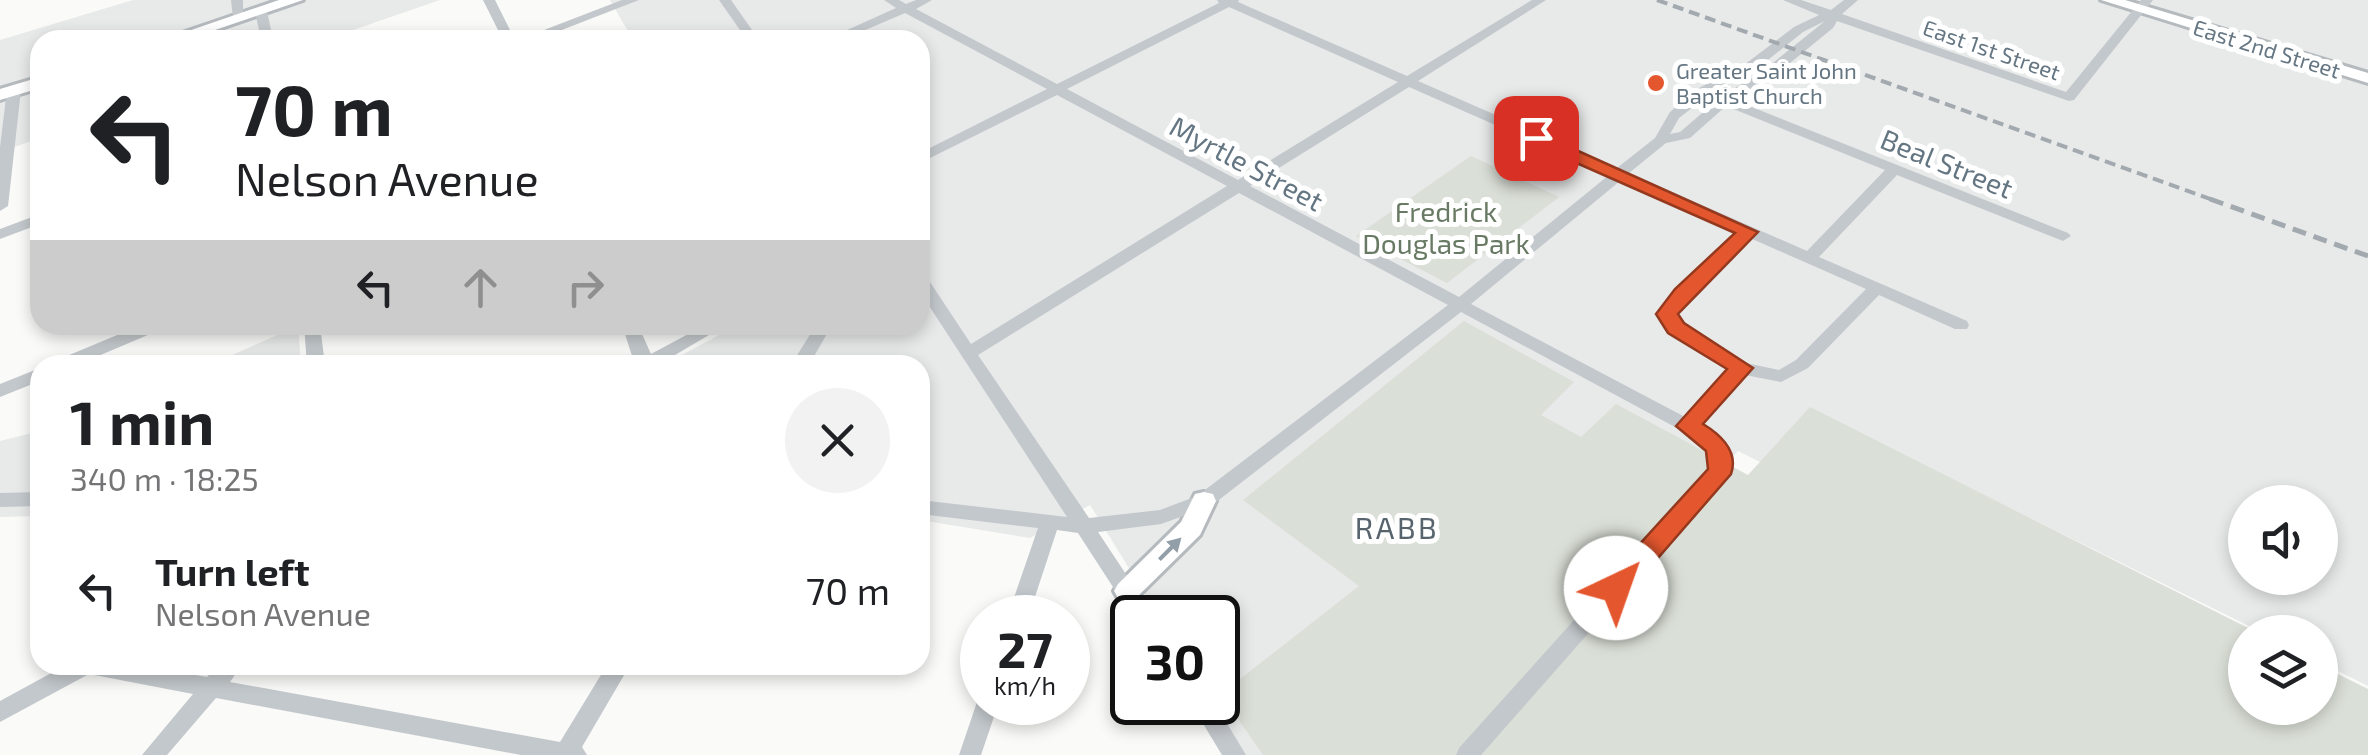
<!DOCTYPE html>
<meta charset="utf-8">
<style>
:root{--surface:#fff;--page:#f2f2f2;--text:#202124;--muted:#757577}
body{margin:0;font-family:"Exo 2",sans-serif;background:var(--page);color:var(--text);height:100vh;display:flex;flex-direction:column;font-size:38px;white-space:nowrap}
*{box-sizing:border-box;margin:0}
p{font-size:32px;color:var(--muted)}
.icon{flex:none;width:55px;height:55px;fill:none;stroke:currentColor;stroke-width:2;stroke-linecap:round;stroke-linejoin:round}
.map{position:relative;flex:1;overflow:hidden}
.panel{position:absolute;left:30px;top:355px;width:900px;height:320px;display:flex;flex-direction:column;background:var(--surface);border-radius:30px;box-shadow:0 5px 15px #0003}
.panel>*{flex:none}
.top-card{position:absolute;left:30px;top:30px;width:900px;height:305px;border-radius:30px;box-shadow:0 5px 15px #0003;background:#fff;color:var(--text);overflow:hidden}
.fabs{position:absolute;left:2228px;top:485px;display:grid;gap:20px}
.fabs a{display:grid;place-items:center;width:110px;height:110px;border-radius:50%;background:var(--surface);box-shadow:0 5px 15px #0003;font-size:50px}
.speed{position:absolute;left:960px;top:595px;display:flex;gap:20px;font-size:50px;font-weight:700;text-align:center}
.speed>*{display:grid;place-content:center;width:130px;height:130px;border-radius:50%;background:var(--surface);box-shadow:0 5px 15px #0003;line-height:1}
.speed small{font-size:25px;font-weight:400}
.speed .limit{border:5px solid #111;border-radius:15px;background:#fff;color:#111}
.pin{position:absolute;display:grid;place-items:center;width:85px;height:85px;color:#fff;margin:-42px;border-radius:20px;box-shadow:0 5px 15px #0006}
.me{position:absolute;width:110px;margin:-55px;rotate:42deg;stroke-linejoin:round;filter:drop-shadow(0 0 8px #0008)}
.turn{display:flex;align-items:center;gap:35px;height:210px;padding:0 40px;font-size:45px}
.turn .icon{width:130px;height:130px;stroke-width:2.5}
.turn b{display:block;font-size:70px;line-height:85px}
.lanes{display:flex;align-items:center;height:95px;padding:0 40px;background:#0003;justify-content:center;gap:50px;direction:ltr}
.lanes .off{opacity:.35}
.round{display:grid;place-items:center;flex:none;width:105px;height:105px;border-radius:52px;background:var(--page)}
.summary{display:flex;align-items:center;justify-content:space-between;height:170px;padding:0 40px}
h1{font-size:60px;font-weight:700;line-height:75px}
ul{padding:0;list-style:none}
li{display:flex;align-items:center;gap:30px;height:130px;padding:0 40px}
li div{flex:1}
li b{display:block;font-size:38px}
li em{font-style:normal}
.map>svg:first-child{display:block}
.built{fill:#e8e9e9;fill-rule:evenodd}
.green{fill:#dadfd7}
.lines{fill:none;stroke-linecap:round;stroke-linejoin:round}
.major-casing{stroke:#b5babe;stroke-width:6}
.minor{fill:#c3c8cc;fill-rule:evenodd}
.major{fill:#fff;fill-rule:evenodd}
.rail-far1{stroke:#a2aab0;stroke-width:4;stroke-dasharray:11 6;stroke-linecap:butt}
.rail{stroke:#a2aab0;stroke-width:5;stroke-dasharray:14 8;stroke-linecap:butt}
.oneway{fill:#939fa8}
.route{fill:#e4572e;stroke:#94391e;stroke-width:2.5}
.poi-dot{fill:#e4572e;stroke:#fff;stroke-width:4}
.labels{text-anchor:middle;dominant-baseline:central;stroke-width:10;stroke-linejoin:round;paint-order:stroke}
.far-street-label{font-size:22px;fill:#657683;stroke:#fff}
.far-poi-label{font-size:22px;fill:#657683;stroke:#fff;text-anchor:start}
.street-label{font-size:28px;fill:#657683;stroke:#fff}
.park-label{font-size:28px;fill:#687a64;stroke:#fff}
.neighbourhood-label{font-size:30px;letter-spacing:2.5px;fill:#57646e;stroke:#fff}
</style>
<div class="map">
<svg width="2368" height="755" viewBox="0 0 2368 755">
<rect width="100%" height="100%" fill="#fafaf8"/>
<!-- built -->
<g class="built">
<path d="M133 0H440L324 40H40V138L0 152V40Z"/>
<path d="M610 0H2368V686L2320 662V632H2261L1813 411 1766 465 1738 451 1467 755H1243L1211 703 1218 702V618L1159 617 1090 505 1030 538 920 520V365H663L738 325H920V40H633ZM2245 502H2320V578H2245Z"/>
<path d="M298 326 301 365H209Z"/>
<path d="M40 431V516L0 517V441Z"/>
</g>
<!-- green -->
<g class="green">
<path d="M1471 156 1559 197 1447 283 1356 236Z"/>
<path d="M1464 321 1574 382 1541 415 1581 437 1616 404 1748 475 1810 407 2256 632H2245V708H2320V665L2368 689V755H1263L1221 694 1359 586 1243 500Z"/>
</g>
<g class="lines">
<!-- major casing -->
<g class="major-casing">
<g id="major">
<path d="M279 0H303L186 40H162Z"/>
<path d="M2101 0H2125L2368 73V83Z"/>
<path d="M40 77V88L0 100V89Z"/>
<path d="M1204 492 1213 494 1216 501 1200 535 1136 598 1127 602 1118 598 1114 591 1118 584 1181 522 1195 494Z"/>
</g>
</g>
<!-- minor -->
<g class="minor">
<path d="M231 0H243V21L233 18Z"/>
<path d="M483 0H495L515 40H503Z"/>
<path d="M622 0H639L536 40H518Z"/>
<path d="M719 0H731L759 40H747Z"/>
<path d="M884 0H899L906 4 916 0H932L916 9 1057 84 1219 3 1217 0H1239L1238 2 1407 76 1532 0H1546L1418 81 1617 168 1655 138 1670 112 1697 89 1744 65 1794 27 1819 15 1783 0H1801L1831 10 1844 0H1858L1842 14 2066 92 2141 0H2153L2074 100 2069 101 1837 21 1833 28 1769 80 1734 100 2068 233 2071 236 2063 241 2058 239 1897 175 1819 257 1967 321 1969 325 1967 329H1955L1879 295 1808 368 1781 382 1745 375 1699 424C1721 437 1736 453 1725 478L1481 755H1456L1459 748 1709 470C1714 452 1703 443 1688 434L1461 312 1211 506 1161 524 1098 532 1155 618H1133L1078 533 1057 530 1028 618H1007L1038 528 920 514V500L1067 517 920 292V275L926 276 971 344 1227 186 1057 95 920 163V153L1047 89 905 13 842 40H825L896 8ZM1229 7 1398 82 1238 180 1067 89ZM1825 21 1759 74 1723 95 1715 92 1754 71 1803 32ZM1409 87 1609 175 1459 297 1250 186ZM1705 98 1715 102 1680 132 1670 134 1679 118ZM1726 106 1885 170 1807 251 1629 173 1666 143 1690 138ZM1620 181 1737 232 1676 289 1658 314 1670 332 1730 369 1685 417 1471 304ZM1239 193 1448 305 1197 496 1160 510 1089 518 978 355ZM1750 238 1866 289 1796 360 1779 370 1746 363 1682 324 1675 314 1688 297Z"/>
<path d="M261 7 267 11 273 40H261L255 11Z"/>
<path d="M14 86 21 90 8 206 0 211V147L7 90Z"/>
<path d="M40 214V224L0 239V229Z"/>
<path d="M141 325H164L162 329 77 365H52L55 361Z"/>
<path d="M304 325H320L325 365H307Z"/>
<path d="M622 325H638L651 354 705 325H726L658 365H635Z"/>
<path d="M816 325H832L809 365H791Z"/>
<path d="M40 368V381L0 397V384Z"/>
<path d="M40 492V506L0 507V493Z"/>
<path d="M66 665H138L207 677 218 665H242L230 682 560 742 607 665H630L582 747 587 755H521L216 698 167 755H142L193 694 89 674 0 722V701Z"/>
<path d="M982 694V702H999L981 755H959L977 702Z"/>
<path d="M1190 702H1214L1246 755H1222Z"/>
</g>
<!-- major -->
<use href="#major" class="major"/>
<!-- rail-far1 -->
<path class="rail-far1" d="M1657 0 2216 201"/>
<!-- rail -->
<path class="rail" d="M2210 199 2368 256"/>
</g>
<!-- one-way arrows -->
<defs><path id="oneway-solid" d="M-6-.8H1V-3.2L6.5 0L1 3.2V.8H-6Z" transform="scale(2.5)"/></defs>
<use class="oneway" href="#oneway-solid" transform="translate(1170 549) rotate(-45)"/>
<!-- route -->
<path class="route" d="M1536 132 1758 232 1678 314 1684 323 1753 368 1703 424C1721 435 1739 451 1731 474L1625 596 1616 599 1606 596 1602 588 1606 581 1708 469 1706 451 1676 426 1727 369 1668 333 1656 314 1675 289 1735 233 1529 142 1527 138Z"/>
<!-- markers -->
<circle class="poi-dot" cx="1656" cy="83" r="10"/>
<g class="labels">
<!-- far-street labels -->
<g class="far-street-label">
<text transform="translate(2267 48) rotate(17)">East 2nd Street</text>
<text transform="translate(1992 49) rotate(19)">East 1st Street</text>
</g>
<!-- far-poi labels -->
<g class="far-poi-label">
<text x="1676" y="70">Greater Saint John<tspan x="1676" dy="25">Baptist Church</tspan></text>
</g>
<!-- street labels -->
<g class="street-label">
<text transform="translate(1247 163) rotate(28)">Myrtle Street</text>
<text transform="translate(1947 163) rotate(22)">Beal Street</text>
</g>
<!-- park labels -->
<g class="park-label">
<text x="1446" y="211">Fredrick<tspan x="1446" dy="32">Douglas Park</tspan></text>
</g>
<!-- neighbourhood labels -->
<g class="neighbourhood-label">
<text x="1397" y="527">RABB</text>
</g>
</g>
</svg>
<div class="fabs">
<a><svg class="icon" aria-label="sound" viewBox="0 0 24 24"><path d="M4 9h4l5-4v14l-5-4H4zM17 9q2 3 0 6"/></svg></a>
<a><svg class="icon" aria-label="layers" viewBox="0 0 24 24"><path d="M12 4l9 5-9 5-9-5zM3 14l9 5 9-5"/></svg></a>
</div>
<div class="speed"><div>27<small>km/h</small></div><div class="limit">30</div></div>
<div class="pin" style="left:1536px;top:138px;background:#d93025"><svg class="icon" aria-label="arrive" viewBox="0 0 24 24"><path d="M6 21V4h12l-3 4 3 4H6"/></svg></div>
<svg class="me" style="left:1616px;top:588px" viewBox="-20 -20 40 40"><circle r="19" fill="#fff"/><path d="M0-13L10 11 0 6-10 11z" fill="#e4572e"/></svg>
<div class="top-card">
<div class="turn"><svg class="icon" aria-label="left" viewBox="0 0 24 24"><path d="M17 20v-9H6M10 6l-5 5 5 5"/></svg><div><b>70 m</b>Nelson Avenue</div></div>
<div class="lanes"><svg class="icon" aria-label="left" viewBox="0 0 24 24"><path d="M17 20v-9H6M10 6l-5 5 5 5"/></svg><svg class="icon off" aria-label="ahead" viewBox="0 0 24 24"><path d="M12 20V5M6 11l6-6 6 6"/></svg><svg class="icon off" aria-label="right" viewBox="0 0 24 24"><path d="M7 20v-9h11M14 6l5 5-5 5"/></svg></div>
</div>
<section class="panel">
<div class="summary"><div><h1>1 min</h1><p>340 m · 18:25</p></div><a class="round"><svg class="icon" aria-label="close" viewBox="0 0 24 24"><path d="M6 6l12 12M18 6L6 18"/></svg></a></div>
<ul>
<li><svg class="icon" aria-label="left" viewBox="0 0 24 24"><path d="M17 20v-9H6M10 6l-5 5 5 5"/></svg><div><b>Turn left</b><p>Nelson Avenue</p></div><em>70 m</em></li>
</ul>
</section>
</div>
